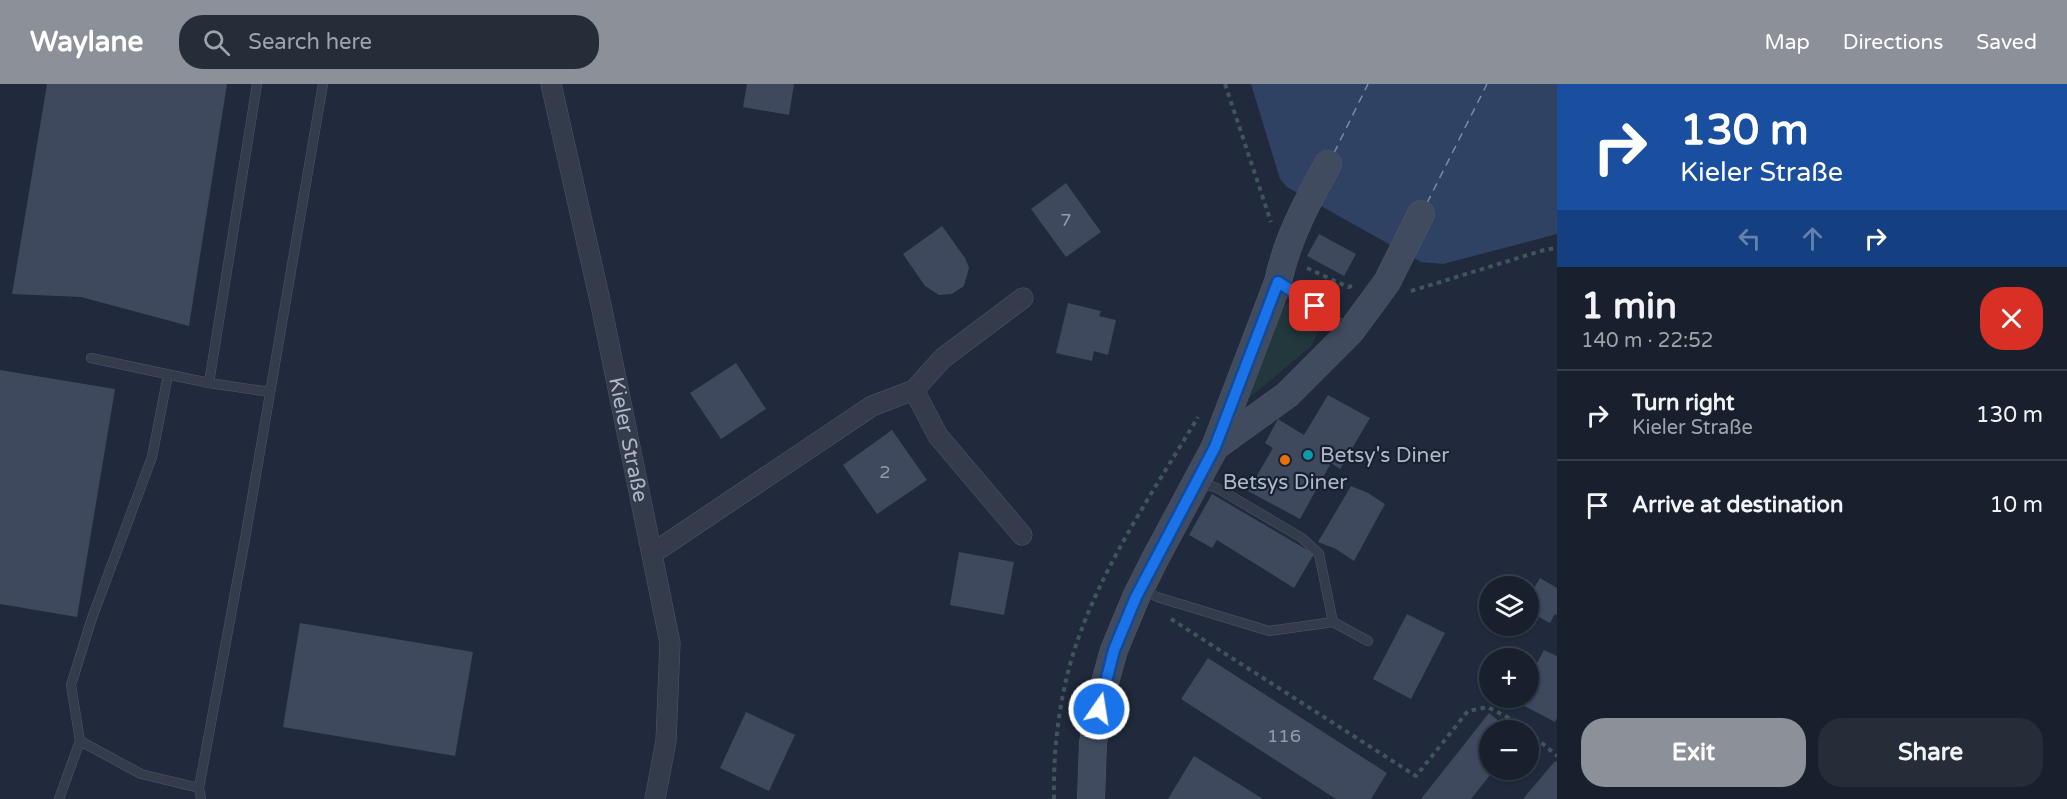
<!DOCTYPE html>
<meta charset="utf-8">
<style>
:root{--surface:#18202d;--page:#252d39;--text:#f1f3f6;--muted:#9fa3aa;--line:#363e49;--accent:#8c9099}
body{margin:0;font-family:"Varela Round",sans-serif;background:var(--page);color:var(--text);height:100vh;display:flex;flex-direction:column;font-size:22px;white-space:nowrap}
*{box-sizing:border-box;margin:0}
p{font-size:20px;color:var(--muted)}
.icon{flex:none;width:33px;height:33px;fill:none;stroke:currentColor;stroke-width:2;stroke-linecap:round;stroke-linejoin:round}
.map{position:relative;flex:1;overflow:hidden}
.drawer{display:flex;flex-direction:column;background:var(--surface);width:510px}
.drawer>*{flex:none}
.banner{background:#1a4fa0;color:#fff;overflow:hidden}
.controls{position:absolute;left:1479px;top:492px;display:grid;gap:12px}
.controls a{display:grid;place-items:center;width:60px;height:60px;border-radius:50%;background:var(--surface);box-shadow:0 2px 4px #0004,0 0 0 2px var(--line);font-size:30px}
.pin{position:absolute;display:grid;place-items:center;width:51px;height:51px;color:#fff;margin:-26px;border-radius:12px;box-shadow:0 3px 9px #0006}
.me{position:absolute;width:66px;margin:-33px;rotate:13deg;stroke-linejoin:round;filter:drop-shadow(0 0 4px #0008)}
.turn{display:flex;align-items:center;gap:21px;height:126px;padding:0 24px;font-size:27px}
.turn .icon{width:78px;height:78px;stroke-width:2.5}
.turn b{display:block;font-size:42px;line-height:51px}
.lanes{display:flex;align-items:center;height:57px;padding:0 24px;background:#0003;justify-content:center;gap:30px;direction:ltr}
.lanes .off{opacity:.35}
.round{display:grid;place-items:center;flex:none;width:63px;height:63px;border-radius:24px;background:var(--page)}
.overview{display:flex;align-items:center;justify-content:space-between;height:102px;padding:0 24px}
h1{font-size:36px;font-weight:700;line-height:45px}
.cta{display:flex;gap:12px;margin-top:auto;padding:12px 24px}
.cta a{flex:1;height:69px;border-radius:24px;background:var(--accent);color:#fff;font-size:24px;font-weight:700;line-height:69px;text-align:center}
.cta a+a{background:var(--page);color:var(--text)}
ul{padding:0;list-style:none}
li{display:flex;align-items:center;gap:18px;height:90px;padding:0 24px;border-top:2px solid var(--line)}
li div{flex:1}
li b{display:block;font-size:22px}
li em{font-style:normal}
header{display:flex;align-items:center;gap:36px;box-sizing:border-box;height:84px;padding:0 30px;background:var(--accent);color:#fff}
header strong{font-size:28px}
nav{display:flex;gap:33px;margin-inline-start:auto;font-size:21px}
.search{width:420px;height:54px;background:var(--page);display:flex;align-items:center;gap:15px;box-sizing:border-box;padding:0 21px;border-radius:24px;color:var(--muted);font-size:22px}
main{display:flex;flex:1;min-height:0}
.map>svg:first-child{display:block}
.green{fill:#22383d}
.water{fill:#304263}
.lines{fill:none;stroke-linecap:round;stroke-linejoin:round}
.ferry{stroke:#748bb3;stroke-width:1.5;stroke-dasharray:8 6;stroke-linecap:butt}
.building{fill:#3e495e}
.service-casing{stroke:#4f5767;stroke-width:10}
.minor-casing{stroke:#4f5767;stroke-width:21}
.secondary-casing{stroke:#4f5767;stroke-width:28}
.path{stroke:#40555a;stroke-width:4;stroke-dasharray:4.5 4.5;stroke-linecap:butt}
.service{stroke:#343c4c;stroke-width:9}
.minor{stroke:#343c4c;stroke-width:20}
.secondary{stroke:#414b5f;stroke-width:27}
.route-casing{stroke:#114b97;stroke-width:15}
.route{stroke:#1a73e8;stroke-width:10}
.culture-dot{fill:#0f9aa8;stroke:#192131;stroke-width:2}
.food-dot{fill:#e8710a;stroke:#192131;stroke-width:2}
.labels{text-anchor:middle;dominant-baseline:central;stroke-width:4.5;stroke-linejoin:round;paint-order:stroke}
.number-label{font-size:18px;fill:#939cae}
.street-label{font-size:21px;fill:#afb7c8;stroke:#192131}
.poi-label{font-size:21px;fill:#afb7c8;stroke:#192131;text-anchor:start}
</style>
<header>
<strong>Waylane</strong>
<div class="search"><svg class="icon" aria-label="search" viewBox="0 0 24 24"><circle cx="10" cy="10" r="6"/><path d="M15 15l6 6"/></svg>Search here</div>
<nav><a>Map</a><a>Directions</a><a>Saved</a></nav>
</header>
<main>
<div class="map">
<svg width="1557" height="715" viewBox="0 0 1557 715">
<rect width="100%" height="100%" fill="#202a3c"/>
<!-- green -->
<path class="green" d="M1292 218C1317 219 1325 244 1311 262L1248 315 1275 225Z"/>
<!-- water -->
<path class="water" d="M1251 0H1557V150L1443 180 1421 178 1287 103 1280 95Z"/>
<g class="lines">
<!-- ferry -->
<g class="ferry">
<path d="M1334 69 1368 0"/>
<path d="M1427 119 1487 0"/>
</g>
</g>
<!-- building -->
<g class="building">
<path d="M47 0H227L189 242 81 213 12 210Z"/>
<path d="M747 0H794L789 31 743 23Z"/>
<path d="M1066 99 1101 148 1066 173 1031 125Z"/>
<path d="M942 142 965 174 969 184 964 202 952 210 939 211 925 202 903 170Z"/>
<path d="M1319 150 1356 170 1344 192 1307 172Z"/>
<path d="M1068 219 1101 227 1099 232 1116 236 1108 271 1094 267 1092 277 1056 269Z"/>
<path d="M736 279 766 325 721 355 690 309Z"/>
<path d="M0 286 115 305 77 533 0 520Z"/>
<path d="M1328 311 1370 334 1340 385 1331 379 1300 435 1248 407 1273 364 1265 359 1278 335 1304 351Z"/>
<path d="M892 346 927 396 877 430 843 381Z"/>
<path d="M1351 402 1368 409 1385 420 1354 477 1336 465 1318 458Z"/>
<path d="M1212 410 1314 470 1294 504 1217 456 1212 464 1189 451Z"/>
<path d="M959 468 1014 478 1004 531 950 521Z"/>
<path d="M1540 494 1557 504V531L1555 530 1550 539 1528 527V514Z"/>
<path d="M1407 530 1445 549 1411 615 1373 595Z"/>
<path d="M300 539 473 568 455 672 283 643Z"/>
<path d="M1544 566 1557 572V634L1555 638 1517 618 1519 614H1528V596Z"/>
<path d="M1208 574 1387 689 1371 715H1336L1181 615Z"/>
<path d="M746 628 795 651 769 707 720 684Z"/>
<path d="M1489 629 1510 646H1490V686H1494L1471 715H1421Z"/>
<path d="M1194 672 1263 715H1168Z"/>
<path d="M1555 677 1557 678V715H1523Z"/>
</g>
<g class="lines">
<!-- service casing -->
<g class="service-casing">
<g id="service">
<path d="M1281 200 1350 246"/>
<path d="M91 274 209 299 270 308"/>
<path d="M168 291 152 373 92 534 71 601 80 657 141 690 199 704"/>
<path d="M209 299 257 0"/>
<path d="M1198 398 1217 404 1302 454 1319 470 1333 538"/>
<path d="M1143 505 1157 513 1269 547 1333 538 1368 557"/>
<path d="M59 715 80 657"/>
<path d="M201 715 199 704 245 455 323 0"/>
</g>
</g>
<!-- minor casing -->
<g class="minor-casing">
<g id="minor">
<path id="s1" d="M551 0 601 221 670 559 666 657 655 715"/>
<path d="M914 306 938 352 1022 451"/>
<path d="M653 469 872 322 914 306 943 274 1023 214"/>
</g>
</g>
<!-- secondary casing -->
<g class="secondary-casing">
<g id="secondary">
<path d="M1215 363 1287 311 1351 247 1387 198 1421 130"/>
<path d="M1091 715 1093 659 1102 609 1114 566 1136 513 1155 475 1215 363 1278 198C1287 155 1307 118 1328 80"/>
</g>
</g>
<!-- path -->
<g class="path">
<path d="M1225 0 1271 138"/>
<path d="M1307 184 1348 203 1352 202"/>
<path d="M1411 207 1544 166 1557 164"/>
<path d="M1171 535 1416 692 1468 627 1488 623 1522 641 1528 646"/>
<path d="M1528 647 1557 672"/>
<path d="M1054 715C1053 663 1060 607 1077 558 1105 477 1155 405 1198 333"/>
</g>
<!-- service -->
<use href="#service" class="service"/>
<!-- minor -->
<use href="#minor" class="minor"/>
<!-- secondary -->
<use href="#secondary" class="secondary"/>
</g>
<g class="lines">
<!-- route casing -->
<g class="route-casing">
<path id="route" d="M1099 625 1114 566 1136 513 1215 363 1278 198 1315 222"/>
</g>
<!-- route -->
<use href="#route" class="route"/>
</g>
<!-- markers -->
<circle class="culture-dot" cx="1308" cy="371" r="6"/>
<circle class="food-dot" cx="1285" cy="376" r="6"/>
<g class="labels">
<!-- number labels -->
<g class="number-label">
<text x="1066" y="136">7</text>
<text x="885" y="388">2</text>
<text x="1284" y="652">116</text>
</g>
<!-- street labels -->
<g class="street-label">
<text stroke="none"><textPath href="#s1" startOffset="364">Kieler Straße</textPath></text>
</g>
<!-- poi labels -->
<g class="poi-label">
<text x="1320" y="371">Betsy's Diner</text>
<text x="1285" y="398" text-anchor="middle">Betsys Diner</text>
</g>
</g>
</svg>
<div class="controls">
<a><svg class="icon" aria-label="layers" viewBox="0 0 24 24"><path d="M12 4l9 5-9 5-9-5zM3 14l9 5 9-5"/></svg></a>
<a>+</a>
<a>−</a>
</div>
<div class="pin" style="left:1315px;top:222px;background:#d93025"><svg class="icon" aria-label="arrive" viewBox="0 0 24 24"><path d="M6 21V4h12l-3 4 3 4H6"/></svg></div>
<svg class="me" style="left:1099px;top:625px" viewBox="-20 -20 40 40"><circle r="17" fill="#1a73e8" stroke="#fff" stroke-width="3"/><path d="M0-11L8 9 0 5-8 9z" fill="#fff"/></svg>
</div>
<section class="drawer">
<div class="banner">
<div class="turn"><svg class="icon" aria-label="right" viewBox="0 0 24 24"><path d="M7 20v-9h11M14 6l5 5-5 5"/></svg><div><b>130 m</b>Kieler Straße</div></div>
<div class="lanes"><svg class="icon off" aria-label="left" viewBox="0 0 24 24"><path d="M17 20v-9H6M10 6l-5 5 5 5"/></svg><svg class="icon off" aria-label="ahead" viewBox="0 0 24 24"><path d="M12 20V5M6 11l6-6 6 6"/></svg><svg class="icon" aria-label="right" viewBox="0 0 24 24"><path d="M7 20v-9h11M14 6l5 5-5 5"/></svg></div>
</div>
<div class="overview"><div><h1>1 min</h1><p>140 m · 22:52</p></div><a class="round" style="background:#d93025;color:#fff"><svg class="icon" aria-label="close" viewBox="0 0 24 24"><path d="M6 6l12 12M18 6L6 18"/></svg></a></div>
<ul>
<li><svg class="icon" aria-label="right" viewBox="0 0 24 24"><path d="M7 20v-9h11M14 6l5 5-5 5"/></svg><div><b>Turn right</b><p>Kieler Straße</p></div><em>130 m</em></li>
<li><svg class="icon" aria-label="arrive" viewBox="0 0 24 24"><path d="M6 21V4h12l-3 4 3 4H6"/></svg><div><b>Arrive at destination</b></div><em>10 m</em></li>
</ul>
<div class="cta"><a>Exit</a><a>Share</a></div>
</section>
</main>
